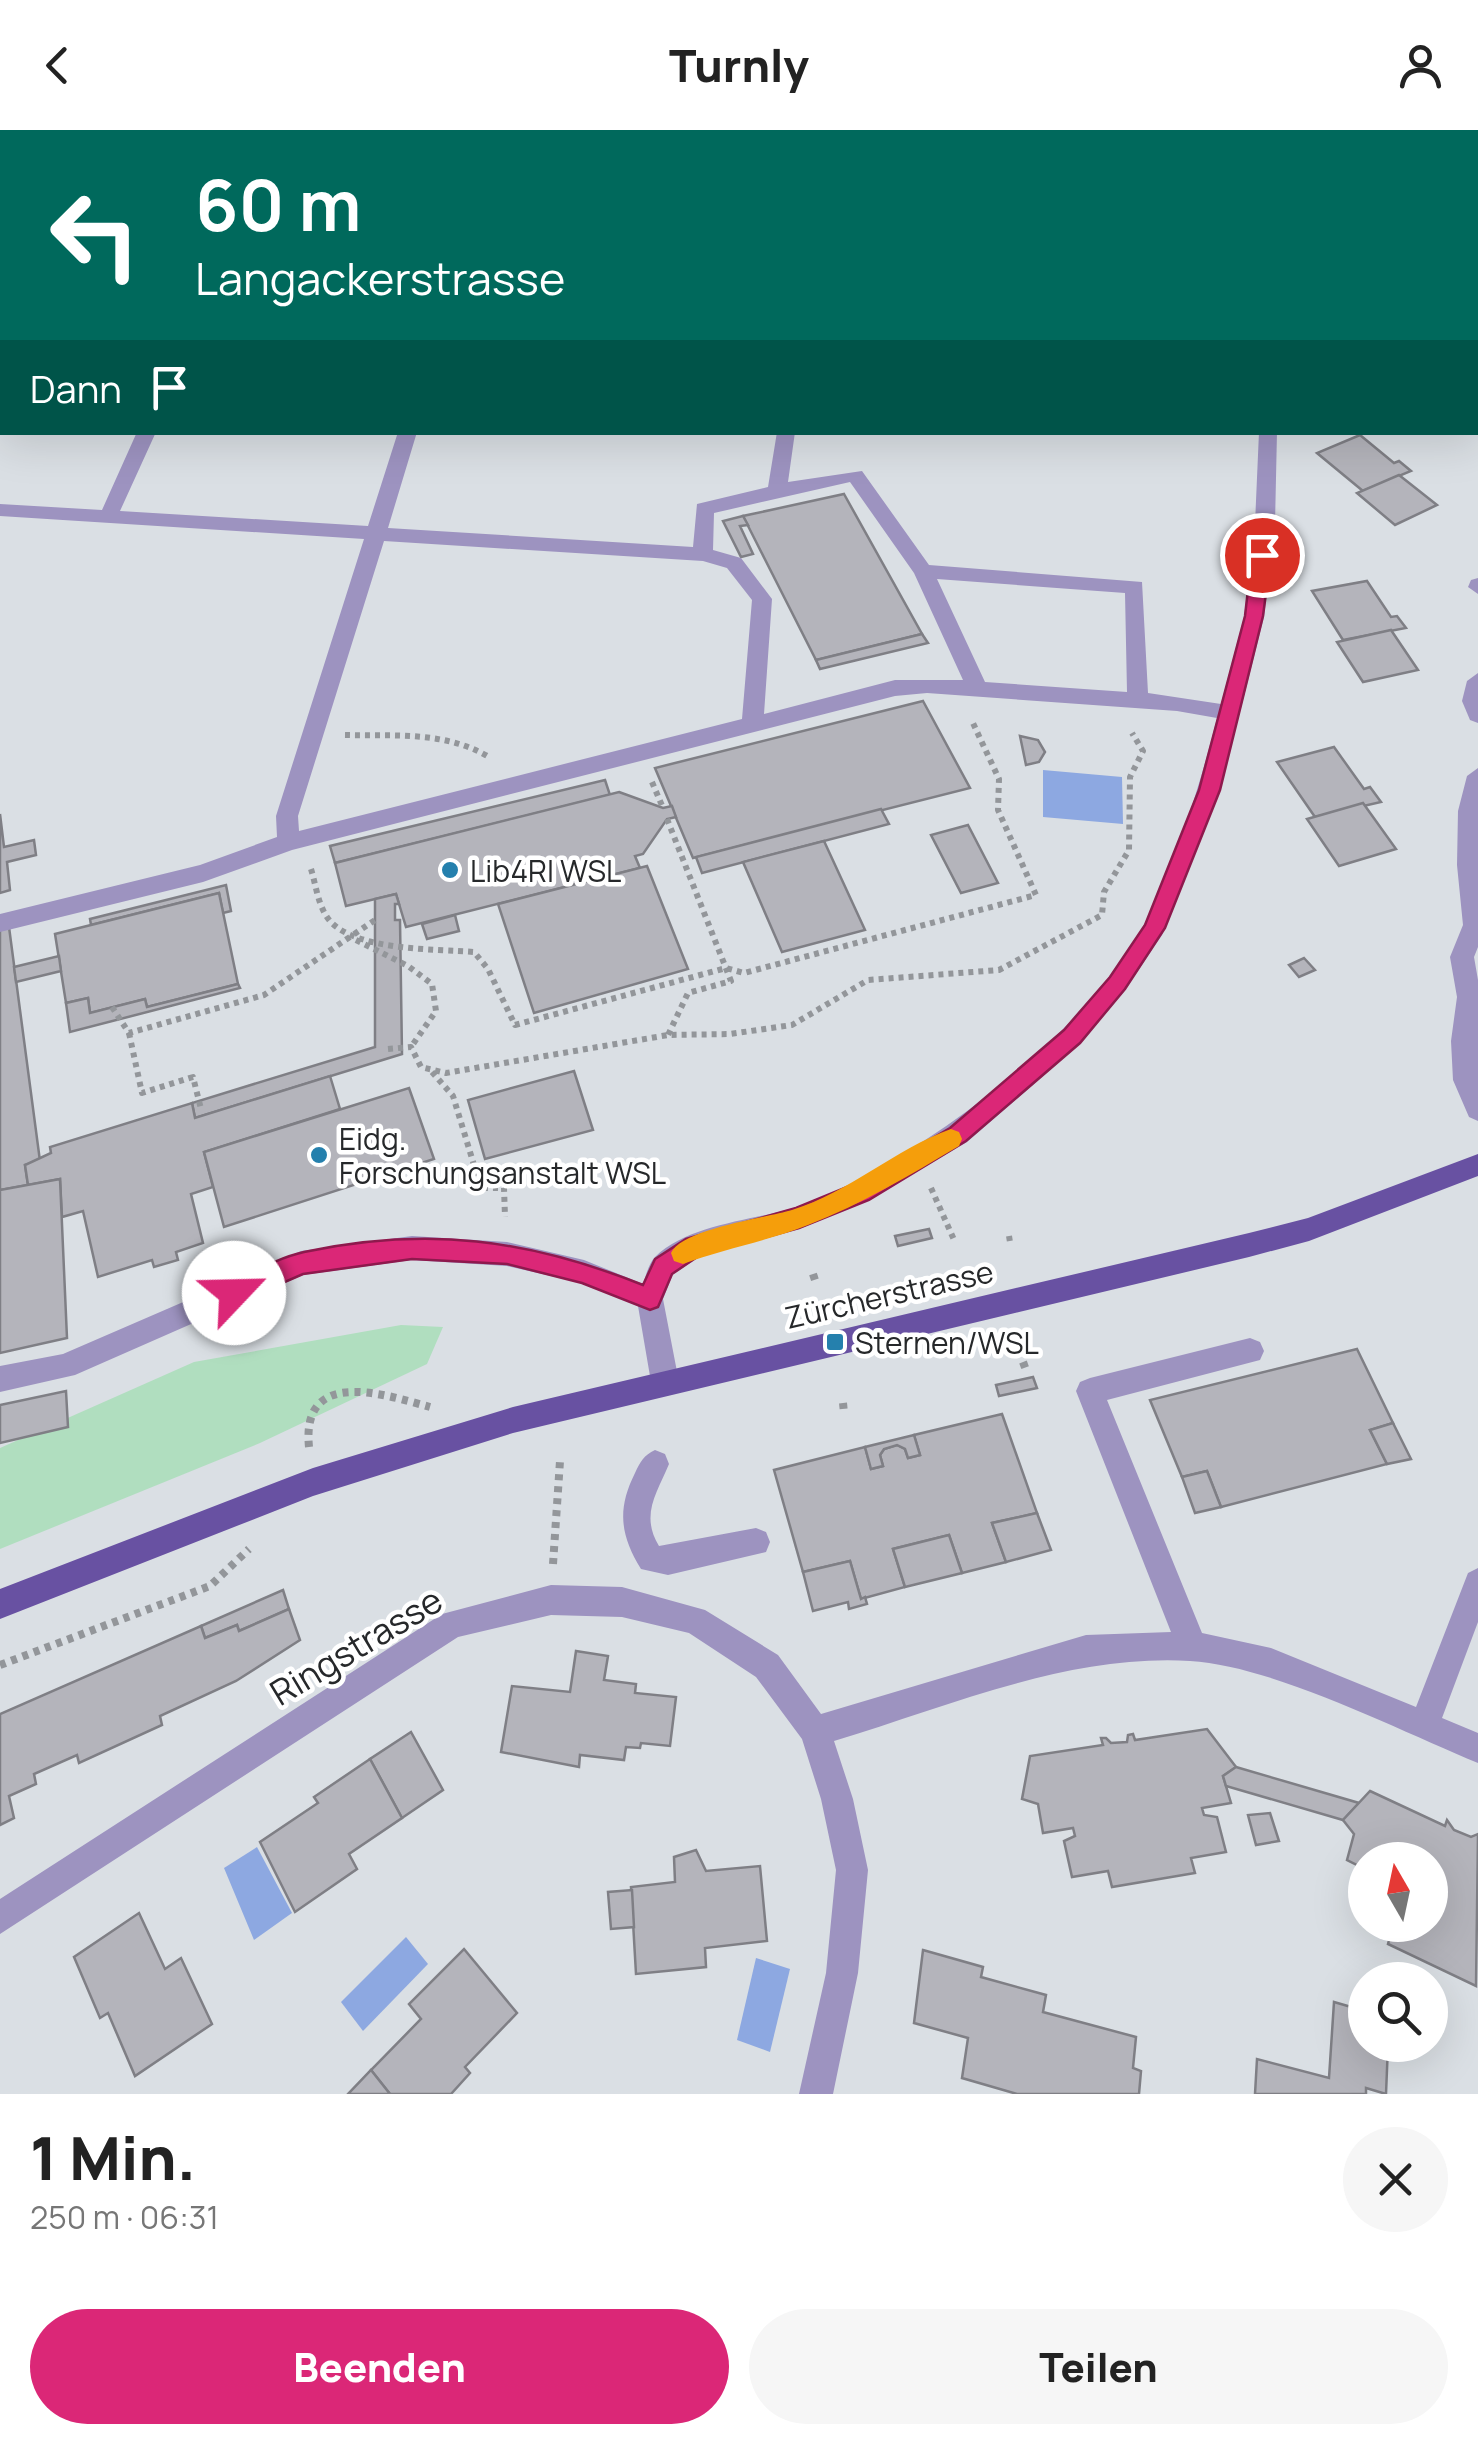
<!DOCTYPE html>
<html lang="de">
<meta charset="utf-8">
<style>
:root{--surface:#fff;--page:#f6f6f6;--text:#222;--muted:#767676;--accent:#db2777}
body{margin:0;font-family:Manrope,sans-serif;background:var(--page);color:var(--text);height:100vh;display:flex;flex-direction:column;font-size:38px;white-space:nowrap}
*{box-sizing:border-box;margin:0}
p{font-size:32px;color:var(--muted)}
.icon{flex:none;width:55px;height:55px;fill:none;stroke:currentColor;stroke-width:2;stroke-linecap:round;stroke-linejoin:round}
.map{position:relative;height:1964px;overflow:hidden}
.panel{display:flex;flex-direction:column;background:var(--surface);flex:1}
.panel>*{flex:none}
.banner{position:absolute;left:0px;top:0px;width:1480px;height:305px;box-shadow:0 10px 40px #0002;background:#00695c;color:#fff;overflow:hidden}
.needle{width:65px;rotate:351deg}
.buttons{position:absolute;left:1348px;top:1712px;display:grid;gap:20px}
.buttons a{display:grid;place-items:center;width:100px;height:100px;border-radius:50%;background:var(--surface);box-shadow:0 10px 40px #0002;font-size:50px}
.pin{position:absolute;display:grid;place-items:center;width:85px;height:85px;color:#fff;margin:-42px;border:5px solid #fff;border-radius:50%;box-shadow:0 2px 10px #0007}
.me{position:absolute;width:110px;margin:-55px;rotate:66deg;stroke-linejoin:round;filter:drop-shadow(0 0 8px #0008)}
.turn{display:flex;align-items:center;gap:35px;height:210px;padding:0 30px;font-size:45px}
.turn .icon{width:130px;height:130px;stroke-width:2.5}
.turn b{display:block;font-size:70px;line-height:85px}
.then{display:flex;align-items:center;height:95px;padding:0 30px;background:#0003;gap:20px;font-size:38px}
.round{display:grid;place-items:center;flex:none;width:105px;height:105px;border-radius:52px;background:var(--page)}
.overview{display:flex;align-items:center;justify-content:space-between;height:170px;padding:0 30px}
h1{font-size:60px;font-weight:800;line-height:75px}
.button{display:flex;gap:20px;margin-top:auto;padding:20px 30px}
.button a{flex:1;height:115px;border-radius:60px;background:var(--accent);color:#fff;font-size:40px;font-weight:800;line-height:115px;text-align:center}
.button a+a{background:var(--page);color:var(--text)}
header{display:flex;justify-content:space-between;align-items:center;height:130px;padding:0 30px;background:var(--surface);font-size:45px;font-weight:800}
.map>svg:first-child{display:block}
.green{fill:#b0debf}
.water{fill:#8da8e1}
.lines{fill:none;stroke-linecap:round;stroke-linejoin:round}
.stream{fill:#8da8e1;fill-rule:evenodd}
.building{fill:#b4b4bb;stroke:#7f7f85;stroke-width:2.5}
.path-far2{stroke:#93969a;stroke-width:5;stroke-dasharray:4 4;stroke-linecap:butt}
.path-far1{stroke:#93969a;stroke-width:6;stroke-dasharray:5 5;stroke-linecap:butt}
.path{stroke:#93969a;stroke-width:8;stroke-dasharray:6 6;stroke-linecap:butt}
.minor{fill:#9d93c0;fill-rule:evenodd}
.major{fill:#6851a2;fill-rule:evenodd}
.route{fill:#db2777;stroke:#8e194d;stroke-width:2.5}
.slow{fill:#f59e0b}
.poi-dot{fill:#2580ad;stroke:#fff;stroke-width:4}
.labels{text-anchor:middle;dominant-baseline:central;stroke-width:9;stroke-linejoin:round;paint-order:stroke}
.poi-label{font-size:30px;fill:#26282a;stroke:#fff;text-anchor:start}
.street-label{font-size:30px;fill:#26282a;stroke:#fff}
.near-street-label{font-size:35px;fill:#26282a;stroke:#fff}
</style>
<header><svg class="icon" aria-label="back" viewBox="0 0 24 24"><path d="M15 5l-7 7 7 7"/></svg>Turnly<svg class="icon" aria-label="person" viewBox="0 0 24 24"><circle cx="12" cy="8" r="4"/><path d="M4 21q1-7 8-7t8 7"/></svg></header>
<div class="map">
<svg width="1478" height="1964" viewBox="0 0 1478 1964">
<rect width="100%" height="100%" fill="#dadfe4"/>
<!-- green -->
<path class="green" d="M401 1195 443 1197 427 1234 260 1313 0 1419V1318L194 1232Z"/>
<!-- water -->
<g class="water">
<path d="M1043 640 1122 647 1123 694 1043 687Z"/>
<path d="M257 1717 292 1783 254 1810 224 1738Z"/>
<path d="M406 1807 428 1834 363 1901 341 1872Z"/>
<path d="M756 1828 790 1839 770 1922 737 1910Z"/>
</g>
<g class="lines">
<!-- stream -->
<path class="stream" d="M566 0H576L578 2H568Z"/>
</g>
<!-- building -->
<g class="building">
<path d="M1360 305 1394 333 1399 331 1411 341 1363 361 1317 323Z"/>
<path d="M1399 345 1437 375 1395 395 1357 363Z"/>
<path d="M844 364 922 504 816 530 743 386Z"/>
<path d="M743 386 748 395 740 396 753 424 741 427 723 391Z"/>
<path d="M1367 451 1391 487 1397 486 1406 498 1343 510 1312 461Z"/>
<path d="M1391 500 1418 540 1363 552 1337 512Z"/>
<path d="M922 504 928 513 820 539 816 530Z"/>
<path d="M923 571 970 658 693 728 655 638Z"/>
<path d="M1020 606 1038 610 1045 622 1039 632 1026 635Z"/>
<path d="M1334 617 1364 659 1370 657 1381 672 1315 687 1277 632Z"/>
<path d="M605 650 610 665 335 733 330 716Z"/>
<path d="M619 662 663 678 672 676 676 687 667 689 643 724 635 726 640 738 406 797 396 764 346 776 335 733Z"/>
<path d="M1363 673 1396 719 1339 736 1307 689Z"/>
<path d="M881 679 889 694 702 743 696 727Z"/>
<path d="M0 684 4 717 34 710 36 725 7 732 10 760 0 763Z"/>
<path d="M968 695 998 753 961 763 931 705Z"/>
<path d="M824 711 865 800 782 822 743 732Z"/>
<path d="M647 736 688 839 534 883 498 774Z"/>
<path d="M226 755 231 781 223 783 219 763 91 795 90 789Z"/>
<path d="M219 763 238 854 147 877 145 869 90 883 88 868 66 873 55 804Z"/>
<path d="M396 764 399 774H395V790H400L402 924 195 988 192 973 375 917V769Z"/>
<path d="M455 785 459 801 427 809 422 794Z"/>
<path d="M9 797 40 1031 25 1035 28 1055 0 1060V799Z"/>
<path d="M59 826 61 841 16 852 14 837Z"/>
<path d="M1304 828 1315 840 1299 847 1289 835Z"/>
<path d="M238 854 240 858 70 902 66 873 88 868 90 883 145 869 147 877Z"/>
<path d="M574 941 593 1000 485 1029 468 970Z"/>
<path d="M330 946 340 979 204 1022 213 1057 191 1064 203 1113 176 1122 178 1130 154 1137 152 1130 98 1147 83 1081 62 1087 60 1049 28 1055 25 1035 51 1023 50 1017 192 973 195 988Z"/>
<path d="M409 958 434 1029 224 1097 204 1022Z"/>
<path d="M60 1049 67 1208 0 1223V1060Z"/>
<path d="M929 1099 932 1108 898 1116 895 1106Z"/>
<path d="M1357 1219 1393 1293 1370 1300 1387 1334 1221 1377 1207 1341 1182 1347 1150 1270Z"/>
<path d="M1033 1247 1037 1258 999 1266 996 1255Z"/>
<path d="M66 1261 68 1297 0 1313V1275Z"/>
<path d="M1002 1284 1037 1383 992 1393 1006 1432 962 1443 949 1405 893 1419 905 1457 861 1469 850 1431 803 1442 774 1340 865 1317 871 1339 883 1336 880 1325 884 1319 897 1315 905 1319 908 1328 920 1325 914 1305Z"/>
<path d="M1393 1293 1411 1329 1387 1334 1370 1300Z"/>
<path d="M914 1305 920 1325 908 1328 905 1319 897 1315 884 1319 880 1325 883 1336 871 1339 865 1317Z"/>
<path d="M1207 1341 1221 1377 1195 1383 1182 1347Z"/>
<path d="M1037 1383 1051 1420 1006 1432 992 1393Z"/>
<path d="M949 1405 962 1443 905 1457 893 1419Z"/>
<path d="M850 1431 861 1469 865 1467 867 1474 849 1479 848 1472 813 1481 803 1442Z"/>
<path d="M283 1460 289 1479 239 1501 237 1495 205 1508 201 1496Z"/>
<path d="M289 1479 300 1510 236 1551 160 1586 162 1595 79 1633 77 1625 34 1644 36 1654 9 1666 14 1688 0 1695V1584L201 1496 205 1508 237 1495 239 1501Z"/>
<path d="M576 1521 608 1526 604 1550 636 1554 635 1563 676 1567 670 1616 641 1613 640 1618 626 1617 624 1630 580 1625 579 1637 501 1622 512 1556 570 1562Z"/>
<path d="M1207 1599 1236 1637 1223 1646 1231 1673 1202 1678 1204 1685 1217 1687 1226 1722 1191 1728 1195 1743 1112 1757 1108 1741 1072 1747 1064 1711 1075 1706 1073 1698 1043 1703 1038 1674 1022 1669 1030 1626 1103 1615 1101 1608H1106L1111 1613 1127 1612 1128 1605 1133 1604 1135 1610Z"/>
<path d="M411 1602 443 1660 402 1688 370 1629Z"/>
<path d="M370 1629 402 1688 349 1724 357 1739 295 1782 260 1712 318 1673 314 1667Z"/>
<path d="M1236 1637 1359 1673 1343 1690 1226 1656 1223 1646Z"/>
<path d="M1370 1661 1445 1696 1447 1690 1454 1700 1471 1707 1478 1704 1476 1856 1388 1814 1391 1803 1381 1795H1430V1730H1365V1739L1347 1730 1354 1704 1343 1690Z"/>
<path d="M1270 1683 1279 1711 1256 1715 1248 1685Z"/>
<path d="M696 1720 706 1741 760 1736 767 1811 705 1818 706 1837 636 1844 631 1757 675 1752 674 1727Z"/>
<path d="M632 1760 634 1797 611 1799 608 1762Z"/>
<path d="M139 1783 165 1839 181 1828 212 1894 135 1946 108 1883 100 1888 74 1827Z"/>
<path d="M464 1819 517 1883 465 1937 470 1943 451 1964H390L371 1940 421 1889 409 1874Z"/>
<path d="M923 1820 983 1837 981 1847 1046 1865 1043 1882 1136 1907 1133 1938 1141 1941 1139 1964H1017L962 1948 968 1908 914 1893Z"/>
<path d="M1334 1872 1365 1881V1915H1388L1386 1964 1366 1958V1964H1255L1257 1929 1329 1948Z"/>
<path d="M371 1940 390 1964H348Z"/>
</g>
<g class="lines">
<!-- path-far2 -->
<path class="path-far2" d="M1457 0 1476 2"/>
<!-- path-far1 -->
<g class="path-far1">
<path d="M345 605C394 606 445 601 489 627"/>
<path d="M652 652 663 678"/>
<path d="M667 689 731 851 688 863 668 905"/>
<path d="M311 739C316 755 318 777 330 791 357 821 436 819 474 822L488 839 515 895 726 838 744 843 1036 765 998 680 999 649 972 591"/>
<path d="M356 810 408 836 432 854 436 881 411 917"/>
<path d="M112 877 129 903 264 865 375 790"/>
<path d="M129 903 142 963 193 947 201 979"/>
<path d="M388 919 411 917 421 937 446 943 668 905 730 904 792 895 868 850 999 840 1102 785 1104 762 1129 720 1130 647 1143 621 1132 603"/>
<path d="M432 942 453 966 481 1058H504L505 1087"/>
<path d="M931 1058 955 1112"/>
<path d="M1009 1106 1010 1112"/>
</g>
<!-- path -->
<g class="path">
<path d="M813 1144 816 1153"/>
<path d="M1023 1232 1026 1240"/>
<path d="M843 1273 844 1283"/>
<path d="M309 1317C301 1237 383 1264 430 1277"/>
<path d="M553 1434 560 1331"/>
<path d="M0 1535 210 1456 249 1419"/>
</g>
<!-- minor -->
<g class="minor">
<rect x="1230" y="0" width="16" height="2"/>
<path d="M2 47V57L0 58V48Z"/>
<path d="M137 302H156L120 381 368 396 398 302H417L388 398 693 417 697 374 768 357 777 302H795L788 352 862 341 929 435 1142 452 1148 563 1221 574 1244 487 1255 394 1259 302H1277L1275 394 1264 487 1220 661 1162 805 1125 860 1081 913 967 1012 869 1070 799 1099 701 1126 673 1144 663 1169 679 1252 675 1261 665 1265 655 1261 651 1252 638 1176 582 1153 507 1136 412 1130 303 1145 75 1245 0 1262V1236L63 1224 301 1121 412 1106 507 1112 584 1130 643 1154C646 1145 649 1133 655 1127 688 1095 748 1091 790 1079 811 1073 833 1063 853 1053 957 998 1086 900 1144 795 1176 734 1200 655 1217 588L1177 581 927 563 895 566 292 720 203 752 0 802V784L200 735 277 707 276 686 364 409 0 386V374L102 380ZM850 352 914 443 963 550H895L764 584 772 469 741 428 713 420 714 383ZM384 411 703 431 727 438 752 470 742 589 299 701 298 686ZM937 449 1125 463 1127 562 985 552Z"/>
<path d="M1478 448V464L1468 457 1471 450Z"/>
<path d="M1478 543V593L1470 590 1462 571 1467 551Z"/>
<path d="M1478 638V817L1474 827 1478 850V991L1469 987 1453 950 1451 911 1457 867 1450 827 1463 795 1457 735 1458 681 1467 646Z"/>
<path d="M1250 1208 1260 1212 1264 1221 1260 1230 1107 1270 1202 1503 1271 1518 1416 1577 1468 1443 1478 1438V1492L1442 1588 1478 1603V1633C1398 1600 1274 1536 1190 1531 1068 1524 949 1576 834 1611L853 1669 868 1740 858 1843 833 1964H799L826 1843 836 1740 821 1669 802 1609 756 1547 689 1503 622 1487 551 1485 458 1507 0 1804V1769L442 1484 551 1455 622 1457 705 1480 778 1525 821 1584 1086 1505 1171 1502 1076 1261 1080 1252 1090 1248Z"/>
<path d="M655 1320 665 1324 669 1334C657 1363 640 1385 659 1416L756 1398 766 1402 770 1412 766 1422 668 1445 641 1439C620 1405 617 1379 635 1343 640 1332 644 1325 655 1320Z"/>
</g>
<!-- major -->
<path class="major" d="M1478 1024V1046L1309 1111 1249 1127 513 1303 313 1366 0 1489V1459L313 1338 513 1277 1249 1103 1308 1088Z"/>
</g>
<!-- route -->
<path class="route" d="M1262 419 1271 425 1263 486 1220 660 1165 798 1125 859 1080 913 966 1011 869 1070 799 1098 700 1125 672 1144 658 1177 650 1180 582 1153 507 1134 412 1129 303 1144 234 1174 225 1171 222 1163 225 1155C250 1144 277 1128 304 1122 427 1096 528 1109 643 1155L655 1129 686 1109 796 1078 852 1055 950 998 1064 900 1110 847 1145 795 1199 660 1245 486 1252 425Z"/>
<!-- slow -->
<path class="slow" d="M951 999 959 1002 962 1009 959 1016C910 1045 862 1074 808 1095 768 1111 723 1119 683 1134L674 1131 671 1123C682 1099 765 1088 792 1080 850 1062 895 1019 951 999Z"/>
<!-- markers -->
<g class="poi-dot">
<circle cx="450" cy="740" r="10"/>
<circle cx="319" cy="1025" r="10"/>
<rect x="825" y="1202" width="20" height="20" rx="5"/>
</g>
<g class="labels">
<!-- poi labels -->
<g class="poi-label">
<text x="470" y="740">Lib4RI WSL</text>
<text x="339" y="1008">Eidg.<tspan x="339" dy="34">Forschungsanstalt WSL</tspan></text>
<text x="855" y="1212">Sternen/WSL</text>
</g>
<!-- street labels -->
<g class="street-label">
<text transform="translate(889 1164) rotate(-13)">Zürcherstrasse</text>
</g>
<!-- near-street labels -->
<g class="near-street-label">
<text transform="translate(356 1516) rotate(-31)">Ringstrasse</text>
</g>
</g>
</svg>
<div class="buttons">
<a><svg class="needle" viewBox="-14 -14 28 28"><path d="M0-13l5 13h-10z" fill="#e53935"/><path d="M0 13l5-13h-10z" fill="#767676"/></svg></a>
<a><svg class="icon" aria-label="search" viewBox="0 0 24 24"><circle cx="10" cy="10" r="6"/><path d="M15 15l6 6"/></svg></a>
</div>
<div class="pin" style="left:1262px;top:425px;background:#d93025"><svg class="icon" aria-label="arrive" viewBox="0 0 24 24"><path d="M6 21V4h12l-3 4 3 4H6"/></svg></div>
<svg class="me" style="left:234px;top:1163px" viewBox="-20 -20 40 40"><circle r="19" fill="#fff"/><path d="M0-13L10 11 0 6-10 11z" fill="#db2777"/></svg>
<div class="banner">
<div class="turn"><svg class="icon" aria-label="left" viewBox="0 0 24 24"><path d="M17 20v-9H6M10 6l-5 5 5 5"/></svg><div><b>60 m</b>Langackerstrasse</div></div>
<div class="then">Dann<svg class="icon" aria-label="arrive" viewBox="0 0 24 24"><path d="M6 21V4h12l-3 4 3 4H6"/></svg></div>
</div>
</div>
<section class="panel">
<div class="overview"><div><h1>1 Min.</h1><p>250 m · 06:31</p></div><a class="round"><svg class="icon" aria-label="close" viewBox="0 0 24 24"><path d="M6 6l12 12M18 6L6 18"/></svg></a></div>
<div class="button"><a>Beenden</a><a>Teilen</a></div>
</section>
